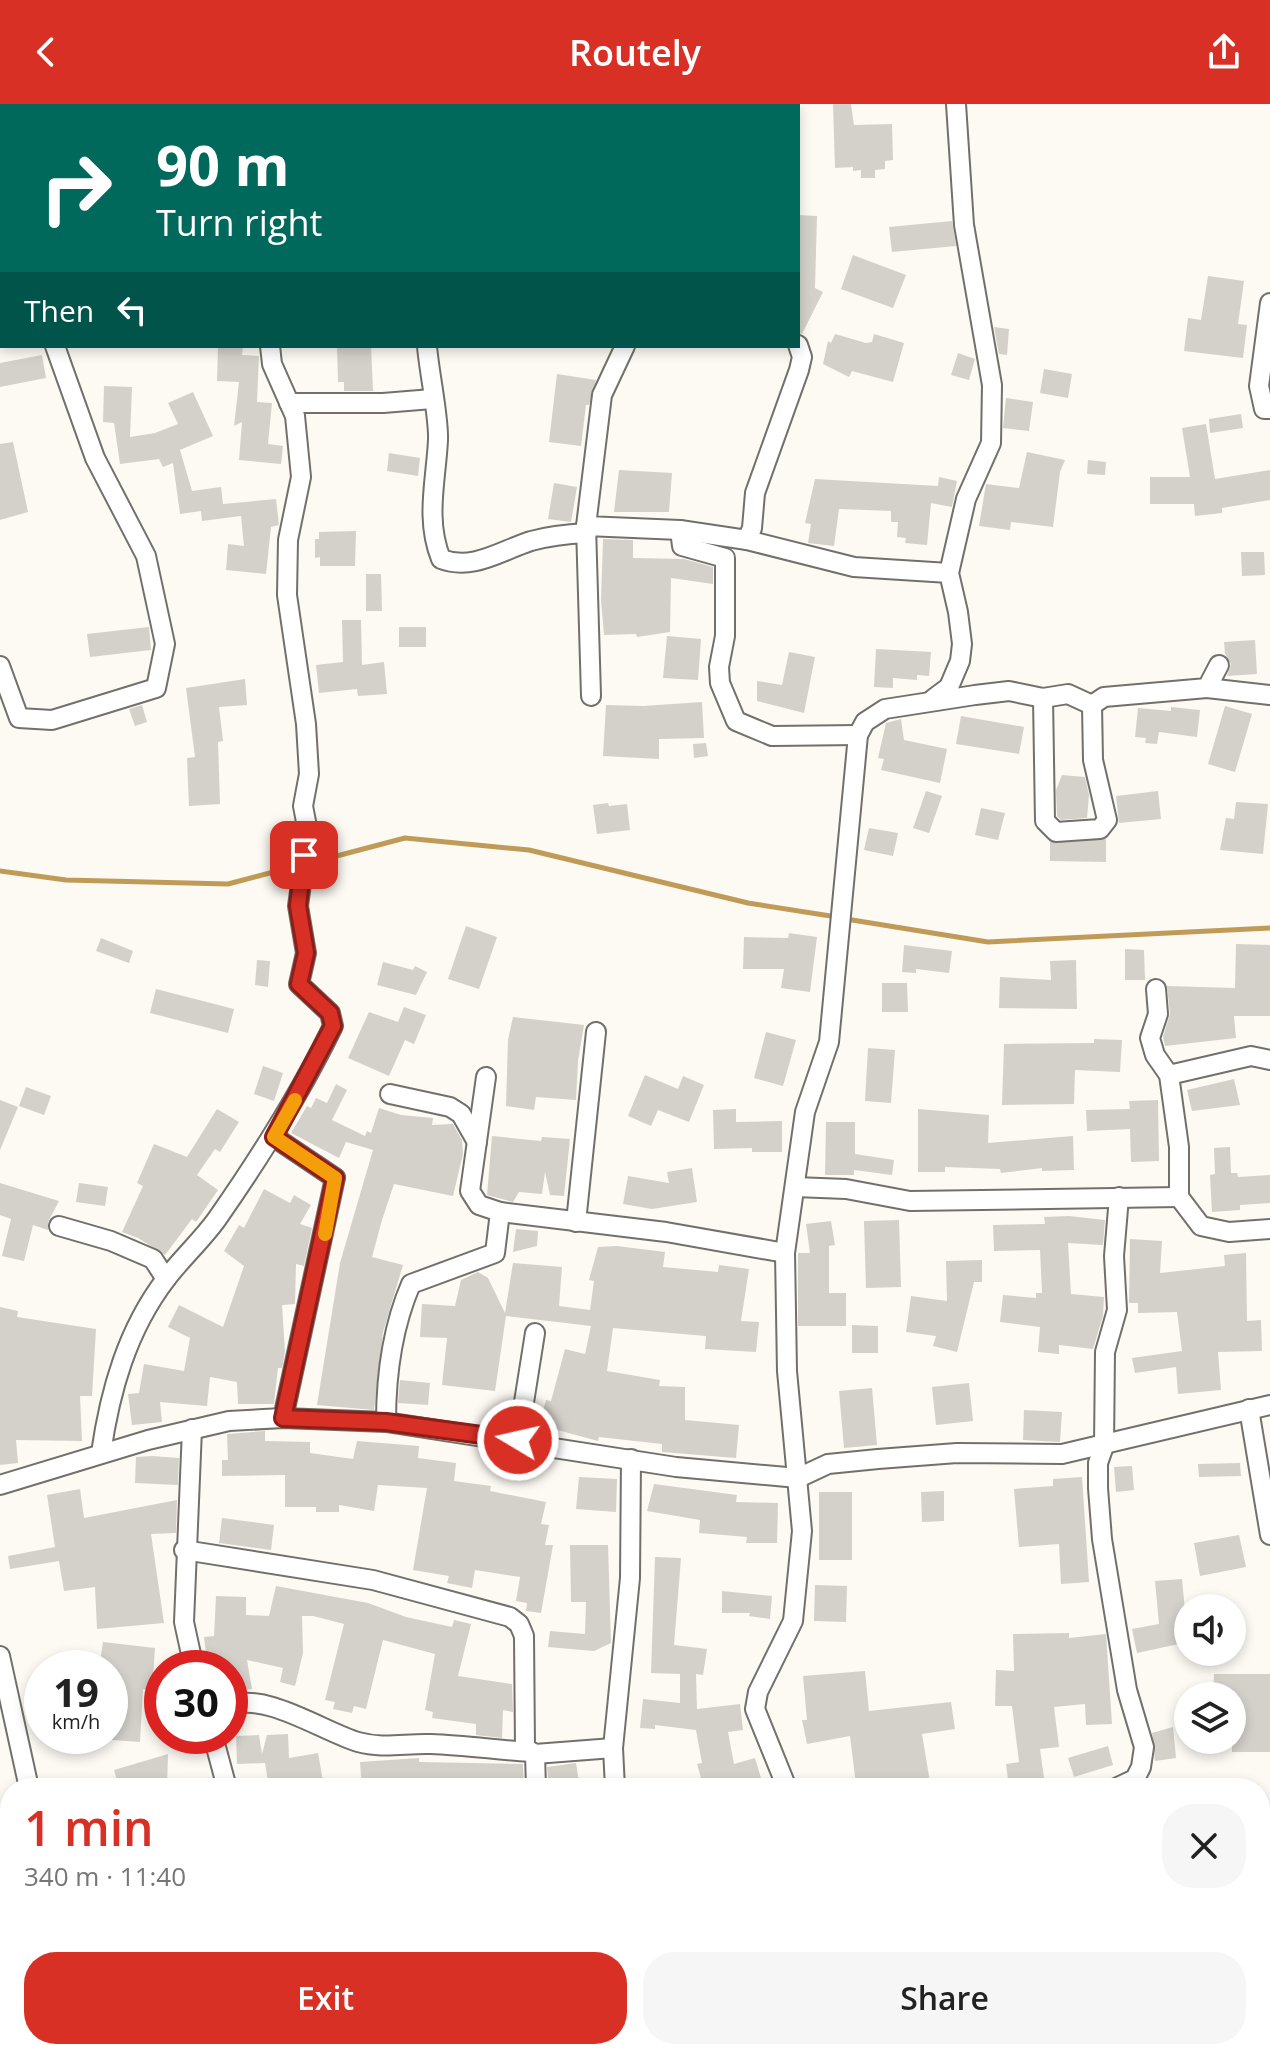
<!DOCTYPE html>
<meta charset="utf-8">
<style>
:root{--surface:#fff;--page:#f6f6f6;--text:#222;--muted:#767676;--accent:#d93025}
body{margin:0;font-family:"Open Sans",sans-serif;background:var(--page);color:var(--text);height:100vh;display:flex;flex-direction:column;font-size:30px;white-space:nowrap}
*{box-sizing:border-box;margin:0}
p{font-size:26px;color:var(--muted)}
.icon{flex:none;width:44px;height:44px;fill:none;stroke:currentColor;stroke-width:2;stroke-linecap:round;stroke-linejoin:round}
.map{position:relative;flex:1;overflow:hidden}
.panel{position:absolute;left:0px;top:1674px;width:1270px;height:282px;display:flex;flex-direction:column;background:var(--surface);border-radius:32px 32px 0 0;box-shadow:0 4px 12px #0003}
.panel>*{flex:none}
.hud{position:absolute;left:0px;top:0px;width:800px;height:244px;box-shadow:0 4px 12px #0003;background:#00695c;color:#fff;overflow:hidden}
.controls{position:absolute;left:1174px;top:1490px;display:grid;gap:16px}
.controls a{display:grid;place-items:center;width:72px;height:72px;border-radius:50%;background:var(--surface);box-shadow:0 4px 12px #0003;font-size:40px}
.speed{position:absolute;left:24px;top:1546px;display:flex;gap:16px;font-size:40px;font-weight:700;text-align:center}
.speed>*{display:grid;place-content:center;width:104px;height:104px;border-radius:50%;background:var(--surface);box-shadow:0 4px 12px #0003;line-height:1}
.speed small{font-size:20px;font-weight:400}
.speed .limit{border:12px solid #d22;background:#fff;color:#111}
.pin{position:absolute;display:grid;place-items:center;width:68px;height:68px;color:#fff;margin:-34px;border-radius:16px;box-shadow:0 4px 12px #0006}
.me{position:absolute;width:88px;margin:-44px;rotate:279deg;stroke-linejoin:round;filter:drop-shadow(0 0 6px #0008)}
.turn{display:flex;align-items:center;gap:28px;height:168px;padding:0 24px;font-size:36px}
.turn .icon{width:104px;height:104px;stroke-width:2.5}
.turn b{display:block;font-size:56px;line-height:68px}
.then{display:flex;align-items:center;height:76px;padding:0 24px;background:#0003;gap:16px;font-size:30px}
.round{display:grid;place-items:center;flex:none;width:84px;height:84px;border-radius:32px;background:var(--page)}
.head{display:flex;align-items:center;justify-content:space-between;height:136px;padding:0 24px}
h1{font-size:48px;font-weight:600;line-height:60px;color:var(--accent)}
.primary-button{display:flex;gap:16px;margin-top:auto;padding:16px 24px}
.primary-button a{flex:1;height:92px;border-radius:32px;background:var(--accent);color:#fff;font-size:32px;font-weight:600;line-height:92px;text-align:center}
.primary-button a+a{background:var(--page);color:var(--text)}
header{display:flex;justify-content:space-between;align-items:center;height:104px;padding:0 24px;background:var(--accent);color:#fff;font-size:36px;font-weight:600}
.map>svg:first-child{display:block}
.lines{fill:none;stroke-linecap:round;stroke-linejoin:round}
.stream{stroke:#c09b57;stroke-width:5}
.building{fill:#d4d1cb}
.street-casing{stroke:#73706b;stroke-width:22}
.street{stroke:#fff;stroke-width:18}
.route-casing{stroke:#8d1f18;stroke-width:20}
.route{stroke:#d93025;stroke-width:14}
.slow{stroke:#f59e0b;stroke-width:14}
</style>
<header><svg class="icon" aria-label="back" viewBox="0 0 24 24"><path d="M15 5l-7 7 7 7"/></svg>Routely<svg class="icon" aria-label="share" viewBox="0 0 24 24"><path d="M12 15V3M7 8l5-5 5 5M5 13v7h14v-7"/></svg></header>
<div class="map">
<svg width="1270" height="1955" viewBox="0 0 1270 1955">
<rect width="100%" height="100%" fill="#fdf9f3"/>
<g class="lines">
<!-- stream -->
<g class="stream">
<path d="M310 759 405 734 529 746 748 799 837 813"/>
<path d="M0 767 66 776 228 780 300 761"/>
<path d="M846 815 988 838 1270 824"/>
</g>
</g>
<!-- building -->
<g class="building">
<path d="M833 0H851L854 21 892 20 893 56 885 57V65L875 66V74H861V66L853 67V63L835 64Z"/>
<path d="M798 111 817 112 815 184 823 188 802 230 798 229Z"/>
<path d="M952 117 956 142 892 148 889 123Z"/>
<path d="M853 151 906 171 893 204 841 185Z"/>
<path d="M1208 172 1244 177 1238 220 1247 221 1243 254 1184 247 1188 214 1201 216Z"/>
<path d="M994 223 1009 225 1007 251 999 250Z"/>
<path d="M835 230 866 239 872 238 874 230 904 239 893 278 852 267 849 273 823 260 828 237 831 239Z"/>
<path d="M218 242H243L242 251 259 252 257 298 272 299 268 340 283 342 281 360 239 356 242 318 234 322 239 278 217 277Z"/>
<path d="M337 242H371L373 287H344V278H338Z"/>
<path d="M958 249 975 255 969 276 951 271Z"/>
<path d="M42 251 46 274 0 283V259Z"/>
<path d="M1044 265 1072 270 1068 294 1040 289Z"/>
<path d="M557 270 596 276 589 301H586L581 342 549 338Z"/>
<path d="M104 282 132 283 130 333 155 329 178 320 168 299 193 288 213 332 180 346 192 387 221 383 223 400 276 395 279 421 271 423 266 470 226 466 228 440 244 442 241 412 202 417 201 407 180 410 173 359 163 363 159 355 120 360 114 319 103 318Z"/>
<path d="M1006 294 1033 298 1029 327 1003 324Z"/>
<path d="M1241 310 1243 324 1210 329 1209 315Z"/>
<path d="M1206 320 1215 375 1270 366V396L1222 404V409L1195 412 1194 400H1150V373H1190L1182 324Z"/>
<path d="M13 338 28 408 0 416V340Z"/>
<path d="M1027 348 1065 356 1060 368 1053 423 1011 418 1010 426 979 422 986 380 1019 384Z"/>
<path d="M389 349 420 354 418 372 387 367Z"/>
<path d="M1088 356 1106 358 1105 371 1087 370Z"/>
<path d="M619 366 672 369 669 408H614Z"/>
<path d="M939 373 957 377 952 403 931 399 927 441 905 439 906 434 897 433 898 418H891V407L839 405 834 442 808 439 811 420 805 419 815 375 938 382Z"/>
<path d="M554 379 577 383 571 418 548 415Z"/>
<path d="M356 427 355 462H320V453L315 454V435H319V428Z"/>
<path d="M603 435 633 436V454L684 455 713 463V480L671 474 670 528 637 533 636 530 604 531 601 496Z"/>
<path d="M1241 448H1264L1265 471 1242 472Z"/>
<path d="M366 470H381L382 507H366Z"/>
<path d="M342 516H361L362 561 384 558 387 590 358 592 357 585 319 589 316 561 343 558Z"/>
<path d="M149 523 151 546 90 553 87 530Z"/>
<rect x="399" y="523" width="27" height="20"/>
<path d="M667 532 701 535 698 576 663 574Z"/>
<path d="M1255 536 1257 570 1227 572 1231 560 1225 550 1224 538Z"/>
<path d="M876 545 931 548 929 572 917 571V576L893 574V584L874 583Z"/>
<path d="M789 548 815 553 804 609 757 597V577L782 581Z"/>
<path d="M245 575 247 601 219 603 223 637 218 638 220 700 189 702 187 654 195 653 186 584Z"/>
<path d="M702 598 704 634 659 635V655L603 652 606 601 643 602Z"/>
<path d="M142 601 147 618 135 622 129 605Z"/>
<path d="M1225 602 1252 610 1235 668 1208 660Z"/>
<path d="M1171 603 1200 606 1197 633 1159 628 1157 640 1145 639 1146 634 1135 633 1138 604 1171 607Z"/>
<path d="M961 612 1024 623 1019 650 956 640Z"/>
<path d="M901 615 904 636 947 645 940 679 881 666 884 655 878 654 886 619Z"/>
<path d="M706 639 708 652 694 654 693 640Z"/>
<path d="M1062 671 1085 673 1089 691 1087 714 1061 716 1057 712 1056 686Z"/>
<path d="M926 687 942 692 929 729 913 724Z"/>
<path d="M1158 687 1161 715 1119 719 1116 692Z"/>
<path d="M1236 698 1268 700 1263 750 1220 746 1226 714 1234 715Z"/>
<path d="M608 699 609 702 627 700 630 726 597 730 593 701Z"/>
<path d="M981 704 1005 709 998 736 975 731Z"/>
<path d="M869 724 898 729 893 752 864 746Z"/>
<path d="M1106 735V758L1050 757V738Z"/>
<path d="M466 822 497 833 479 885 448 875Z"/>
<path d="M789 829 817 833 810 888 781 884 784 865H743L744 833 788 834Z"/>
<path d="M101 834 133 847 129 859 96 847Z"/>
<path d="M1236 840 1270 841V912H1234L1236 934 1165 942 1163 933 1170 910 1167 882 1235 884Z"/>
<path d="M904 841 952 847 949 869 916 865V869L902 868Z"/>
<path d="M1125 845 1144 846 1145 876H1125Z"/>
<path d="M257 856 270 857 268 883 255 881Z"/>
<path d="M1076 856 1077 905 999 904 1000 873 1051 876 1050 857Z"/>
<path d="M383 858 413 866 415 862 427 868 416 891 377 881Z"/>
<path d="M882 879H907L908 908H882Z"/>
<path d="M156 885 234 905 228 929 150 909Z"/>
<path d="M404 903 426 911 414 940 405 936 389 972 348 954 369 908 398 918Z"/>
<path d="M513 913 584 921 578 957 576 996 536 993 534 1006 506 1002 508 936Z"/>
<path d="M766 928 796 936 783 982 754 974Z"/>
<path d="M1094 935 1122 936 1120 968 1075 966 1074 1000 1002 1001 1004 940 1094 939Z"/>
<path d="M868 944 895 946 891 999 865 997Z"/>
<path d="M263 962 283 969 274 997 254 990Z"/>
<path d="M645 971 678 985 683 972 704 981 689 1018 658 1006 651 1022 628 1012Z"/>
<path d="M1234 975 1240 1001 1192 1007 1187 986Z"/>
<path d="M336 980 347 986 332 1016 365 1032 367 1027 371 1029 379 1004 401 1011 433 1014 432 1021 453 1020 462 1036 463 1050 453 1092 394 1080 382 1116 372 1153 403 1161 383 1228 374 1306 317 1301 340 1159 373 1046 346 1038 339 1054 291 1029 307 1002 311 1004 316 994 327 999Z"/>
<path d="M26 983 51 992 44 1011 19 1002Z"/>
<path d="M0 996 18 1003 0 1046Z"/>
<path d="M1158 996 1159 1057 1131 1058 1130 1025 1087 1027 1086 1006 1130 1005 1129 997Z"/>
<path d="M217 1005 239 1018 220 1048 215 1045 197 1071 218 1086 196 1118 192 1115 165 1151 138 1134 122 1128 143 1082 137 1079 154 1040 187 1053Z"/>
<path d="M736 1005V1018L782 1017V1048H752V1044L714 1045 713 1006Z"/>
<path d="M918 1005 989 1011 988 1039 1073 1032 1074 1066 1042 1067V1064L1001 1069 1000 1065 945 1063V1068H918Z"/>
<path d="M826 1018H855V1050L894 1056 892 1071 854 1066V1071H825Z"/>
<path d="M492 1032 541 1037 542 1033 570 1035 564 1092 550 1091 545 1068 542 1090 519 1088 513 1098 487 1091Z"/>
<path d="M1230 1043 1231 1069H1237L1238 1073 1270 1071V1099L1240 1101V1106L1212 1108 1210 1071 1215 1070 1214 1044Z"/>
<path d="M692 1064 697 1098 652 1105 623 1100 628 1072 669 1079 667 1068Z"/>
<path d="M0 1079 59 1097 48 1118V1126L33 1121 24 1157 2 1152 11 1115 0 1111Z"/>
<path d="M79 1079 108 1083 105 1102 76 1098Z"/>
<path d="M264 1085 290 1099 294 1091 311 1101 300 1120 312 1124 304 1162 296 1160 295 1200 282 1201 285 1248 282 1264H278L274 1300H238L237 1278 210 1273 207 1302 160 1298 162 1318 132 1321 128 1290 139 1289 144 1260 184 1267 190 1234 168 1223 179 1201 223 1223 244 1162 224 1147 239 1121 244 1124Z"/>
<path d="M1069 1112 1105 1116 1103 1141 1068 1139 1071 1190 1104 1193 1103 1212 1093 1245 1059 1241V1250L1038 1248 1040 1223 1000 1218 1003 1191 1036 1194V1189H1042L1040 1146 994 1147 993 1121 1045 1120 1044 1113Z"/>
<path d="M899 1116 901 1183 866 1184 864 1117Z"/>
<path d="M831 1117 835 1141 829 1142V1189H846V1222H798V1149H810L806 1120Z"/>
<path d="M516 1125 538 1127 537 1142 513 1148Z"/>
<path d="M1130 1135 1162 1137 1160 1169 1225 1162 1224 1151 1246 1149 1247 1217 1261 1216 1262 1247 1218 1248 1221 1286 1178 1290 1176 1263 1135 1269 1132 1254 1182 1247 1177 1208 1138 1209V1199H1129Z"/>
<path d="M617 1142 665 1148 663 1163 718 1168 719 1161 749 1165 741 1217 759 1218 756 1248 705 1245 706 1232 613 1224 607 1267 660 1276 659 1282 685 1283V1316L739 1321 736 1354 662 1348V1340L599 1333 598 1337 539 1321 546 1296 551 1297 565 1245 585 1250 591 1222 506 1212 495 1287 442 1281 447 1234 420 1233 422 1200 455 1202 461 1176 478 1168 488 1174 505 1209 513 1159 562 1163 559 1202 590 1206 594 1177 589 1176 598 1143Z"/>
<path d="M982 1156V1178H974L957 1248 933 1242 936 1232 906 1228 911 1192 947 1197 946 1157Z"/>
<path d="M0 1203 18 1207 17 1213 96 1225 92 1292H80L82 1337 16 1336 18 1359 0 1361Z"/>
<path d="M852 1221 878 1222V1249H852Z"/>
<path d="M400 1276 430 1279 428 1301 398 1299Z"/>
<path d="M969 1279 973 1317 936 1321 932 1283Z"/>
<path d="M872 1284 877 1341 844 1344 839 1287Z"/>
<path d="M1024 1306 1062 1308 1060 1338 1023 1336Z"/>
<path d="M265 1327V1337L310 1338V1349L353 1355 357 1337 419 1342 418 1354 456 1359 454 1377 491 1382 490 1387 546 1398 541 1420 549 1421 545 1441H553L541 1509 526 1507 527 1499 516 1497 520 1473 475 1466 472 1484 447 1479 449 1472 413 1466 427 1384 378 1381 374 1407 339 1401V1408H316V1403H285V1371L222 1372V1356H228L227 1330Z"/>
<path d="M152 1352 179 1354 178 1381 135 1379 136 1353Z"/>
<path d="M1240 1359 1241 1372 1199 1373 1198 1360Z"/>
<path d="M1132 1362 1134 1386 1116 1388 1114 1363Z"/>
<path d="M579 1373 617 1375 616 1408 576 1405Z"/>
<path d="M1082 1373 1089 1478 1061 1480 1059 1440 1019 1443 1014 1385 1053 1382V1375Z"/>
<path d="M654 1380 737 1391 736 1398 778 1399 777 1439H746L747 1433 699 1429 700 1416 647 1407Z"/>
<path d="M80 1385 84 1414 177 1396 176 1429 151 1430 164 1519 97 1525 95 1483 64 1487 59 1457 10 1465 8 1452 55 1443 47 1391Z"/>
<path d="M944 1387V1417L922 1418 921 1388Z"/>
<rect x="819" y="1388" width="33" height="68"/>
<path d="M222 1414 274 1421 271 1446 219 1439Z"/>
<path d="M1239 1431 1246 1463 1200 1472 1194 1439Z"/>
<path d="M570 1441H608L611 1539 594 1547 548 1543 550 1527 585 1530 586 1498H571Z"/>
<path d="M655 1453 681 1454 674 1541 707 1545 703 1571 696 1570 697 1605 740 1600 743 1626 728 1628 734 1660 755 1654 764 1684H704L697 1660 702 1659 696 1626 655 1621V1625L640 1624 643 1595 680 1599V1570L651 1569Z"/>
<path d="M1182 1475 1188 1538 1137 1549 1132 1525 1159 1520 1155 1477Z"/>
<path d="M815 1481 847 1482 846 1518 814 1517Z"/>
<path d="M276 1482 368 1499 406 1513 452 1523 454 1516 471 1520 458 1572 512 1580 513 1608 503 1606 502 1634 476 1631V1620L432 1614 433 1608 425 1606 435 1550 383 1536 366 1605 354 1602 352 1609 333 1605 335 1598 325 1596 344 1520 313 1512H302L303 1549 295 1582 280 1578 283 1564 247 1556 252 1585 230 1588V1564H208L204 1533 214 1532 216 1492 246 1493V1511L269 1512Z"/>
<path d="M722 1487 772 1492 770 1515 749 1512 750 1509H722Z"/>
<path d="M1069 1529V1534L1106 1530 1112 1620 1086 1621 1085 1600 1054 1603 1059 1643 1040 1645 1045 1681 1009 1684 1006 1660 1019 1658 1012 1602H995L996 1566 1014 1567 1013 1530Z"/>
<path d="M103 1538 155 1544 152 1586 143 1585 140 1638 112 1636 116 1578H110V1564H99Z"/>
<path d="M865 1567 869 1607 951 1598 955 1625 922 1630 931 1684H894L892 1676 856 1681 850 1632 807 1640 802 1616H807L803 1572Z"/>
<path d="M1214 1570H1270V1648H1232V1592H1213Z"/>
<path d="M1173 1623 1176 1654 1155 1657 1152 1629Z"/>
<path d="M288 1630 289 1654 318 1649 323 1677 294 1684H269L265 1659 237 1660 236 1632 259 1631 262 1650 267 1631Z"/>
<path d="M1108 1642 1113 1661 1074 1673 1068 1654Z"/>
<path d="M168 1650 167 1684H119L114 1666Z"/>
<path d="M419 1654V1658L523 1660 524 1684H362L360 1658Z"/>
<path d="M576 1659 579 1678 549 1683 547 1663Z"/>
</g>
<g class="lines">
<!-- street casing -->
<g class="street-casing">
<g id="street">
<path d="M8 0 9 2"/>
<path d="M212 0V2"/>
<path d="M403 0V2"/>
<path d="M514 0 515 2"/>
<path d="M694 2V0"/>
<path d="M1270 199 1259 282 1264 305H1270"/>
<path d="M427 242C429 268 439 313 438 336 436 377 425 415 441 455 473 467 500 447 531 437 549 432 568 430 587 429"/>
<path d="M625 242 602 291 586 422 680 426 747 436 854 463 949 469"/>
<path d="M289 299H383L432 295"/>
<path d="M586 422 591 592"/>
<path d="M680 426 682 442 725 454V532L719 563 720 579 736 617 772 632 858 631"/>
<path d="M747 436 752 424 755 389 799 266 802 253 798 241"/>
<path d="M0 562 19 614 52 616 156 584 165 540 146 452 95 354 55 242"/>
<path d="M1207 584 1270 591"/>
<path d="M1043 594 1045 717 1056 728 1100 725 1107 716 1093 656 1092 601"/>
<path d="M933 595 949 583 960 557 962 540 958 508 949 469 966 395 991 339 992 281 964 121 956 0"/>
<path d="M1092 601 1104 593 1207 584 1219 561"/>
<path d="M1156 885 1158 910 1150 934 1155 951 1169 971 1179 1043V1093L1201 1122 1229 1128 1270 1125"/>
<path d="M1169 971 1251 952 1270 956"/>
<path d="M486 973 470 1087 479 1101 500 1108 666 1128 785 1149"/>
<path d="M390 990 450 1003 461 1010 477 1038"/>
<path d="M274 1033 335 1074 283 1314"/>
<path d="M795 1083 846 1085 910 1097 1179 1093"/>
<path d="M576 1118 596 928"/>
<path d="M59 1122 111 1137 153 1155 166 1175"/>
<path d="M1249 1305 1270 1431"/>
<path d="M386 1318C386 1270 392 1224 411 1180L495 1149 500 1108"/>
<path d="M192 1325 184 1518 194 1564"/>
<path d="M518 1336 535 1229"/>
<path d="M101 1349C110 1287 127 1226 166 1175 182 1154 202 1136 217 1115 261 1052 300 990 333 922L330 909 299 880 306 849 298 802 308 728 303 702 309 670 306 620 287 491 288 436 301 373 295 312 272 260 270 242"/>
<path d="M0 1381 148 1336 229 1317 283 1314 386 1318 676 1363 798 1374 828 1360 878 1355 957 1349 1062 1350 1270 1301"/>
<path d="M184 1446 373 1476 510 1513 519 1520 524 1532 525 1644 535 1650 613 1644"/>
<path d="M0 1552 29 1684"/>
<path d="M230 1602C264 1587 324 1628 358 1638 383 1645 406 1639 431 1640 464 1641 497 1646 529 1648"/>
<path d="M213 1632 227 1684"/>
<path d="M535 1650 536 1684"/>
<path d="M615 1684 613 1644 630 1474 631 1355"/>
<path d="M787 1684 755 1605 758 1588 793 1517 802 1427 787 1267 785 1149 805 1008 829 938 858 631 865 618 885 605 975 591 1009 587 1043 594 1068 590 1092 601"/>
<path d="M1116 1684 1135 1675 1141 1663 1144 1643 1127 1586 1102 1435 1098 1384V1359L1104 1342 1105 1248 1117 1206 1114 1152 1119 1093"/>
<path d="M1260 1822 1270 1759"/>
<path d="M0 1874 10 1875"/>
<path d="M1260 1940 1270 1937"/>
<path d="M34 1946V1955"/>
<path d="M300 1946 302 1955"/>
<path d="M833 1946 834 1955"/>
<path d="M1015 1946V1955"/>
<path d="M173 1955 175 1947 181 1946"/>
<path d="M568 1955 648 1953"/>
<path d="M1241 1955 1245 1946"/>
</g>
</g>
<!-- street -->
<use href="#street" class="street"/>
</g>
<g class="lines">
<!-- route casing -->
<g class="route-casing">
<path id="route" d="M304 751 298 802 306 849 299 880 330 909 333 922 274 1033 335 1074 283 1314 386 1318 518 1336"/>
</g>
<!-- route -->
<use href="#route" class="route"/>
<!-- slow -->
<path class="slow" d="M295 996 274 1033 335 1074 325 1130"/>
</g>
</svg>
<div class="controls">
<a><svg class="icon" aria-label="sound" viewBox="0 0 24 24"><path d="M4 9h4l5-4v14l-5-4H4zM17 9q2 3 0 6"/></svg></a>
<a><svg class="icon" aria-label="layers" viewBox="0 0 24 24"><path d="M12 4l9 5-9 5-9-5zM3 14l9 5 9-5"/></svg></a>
</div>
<div class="speed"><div>19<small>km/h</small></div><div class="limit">30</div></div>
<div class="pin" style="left:304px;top:751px;background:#d93025"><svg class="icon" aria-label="arrive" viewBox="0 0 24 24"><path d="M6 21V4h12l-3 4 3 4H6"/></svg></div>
<svg class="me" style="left:518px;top:1336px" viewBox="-20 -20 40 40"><circle r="17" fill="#d93025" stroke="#fff" stroke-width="3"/><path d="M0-11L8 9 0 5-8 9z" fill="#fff"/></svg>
<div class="hud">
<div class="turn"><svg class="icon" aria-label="right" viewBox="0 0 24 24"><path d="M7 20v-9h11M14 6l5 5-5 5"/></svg><div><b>90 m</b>Turn right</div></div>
<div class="then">Then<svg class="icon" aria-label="left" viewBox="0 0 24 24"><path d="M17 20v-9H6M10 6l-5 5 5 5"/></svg></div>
</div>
<section class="panel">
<div class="head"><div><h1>1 min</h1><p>340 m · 11:40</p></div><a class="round"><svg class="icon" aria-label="close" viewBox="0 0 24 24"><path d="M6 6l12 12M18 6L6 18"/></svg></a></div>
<div class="primary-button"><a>Exit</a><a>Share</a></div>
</section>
</div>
